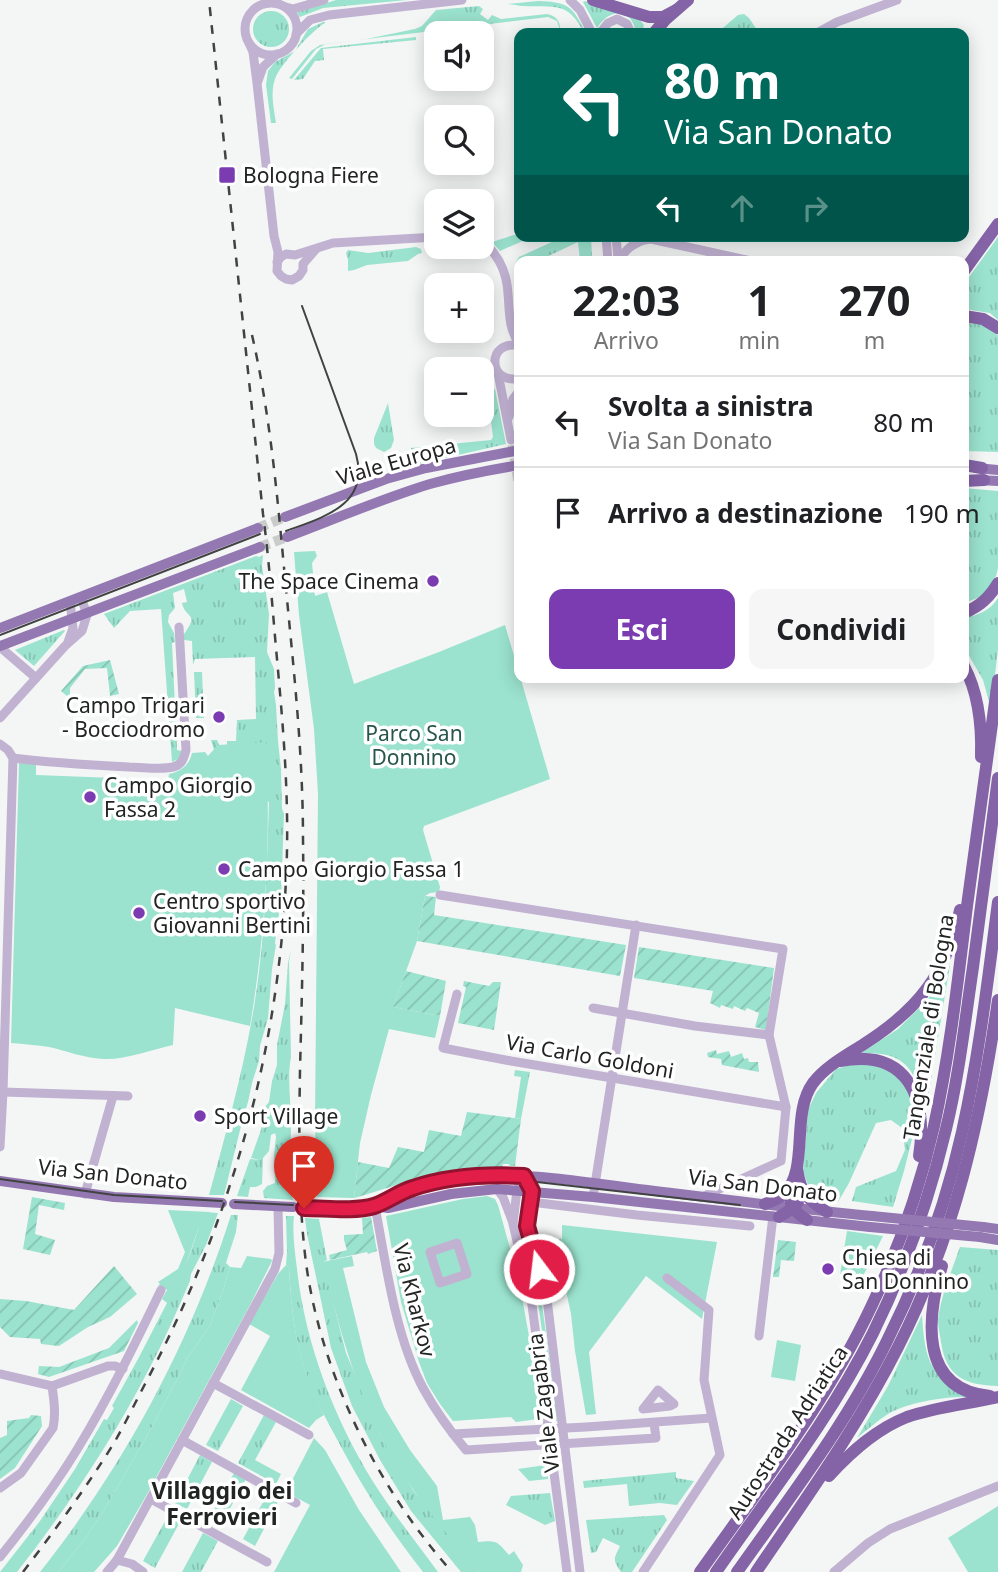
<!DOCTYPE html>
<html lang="it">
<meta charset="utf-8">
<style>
:root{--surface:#fff;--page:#f6f6f6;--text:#202124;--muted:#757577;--line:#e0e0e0;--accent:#7b3cb1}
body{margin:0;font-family:"Noto Sans",sans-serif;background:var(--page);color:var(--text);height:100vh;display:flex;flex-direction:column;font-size:26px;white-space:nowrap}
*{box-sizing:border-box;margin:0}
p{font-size:23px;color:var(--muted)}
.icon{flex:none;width:38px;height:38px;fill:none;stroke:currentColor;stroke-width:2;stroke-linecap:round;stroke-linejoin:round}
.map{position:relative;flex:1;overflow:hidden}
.drawer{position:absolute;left:514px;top:256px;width:455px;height:427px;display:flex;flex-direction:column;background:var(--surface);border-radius:14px;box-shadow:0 4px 18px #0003}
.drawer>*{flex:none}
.banner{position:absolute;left:514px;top:28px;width:455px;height:214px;border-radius:14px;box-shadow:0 4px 18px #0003;background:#00695c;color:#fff;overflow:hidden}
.controls{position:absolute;left:424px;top:21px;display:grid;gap:14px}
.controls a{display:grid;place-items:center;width:70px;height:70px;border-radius:14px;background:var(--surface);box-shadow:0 4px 18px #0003;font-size:35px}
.pin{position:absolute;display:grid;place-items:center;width:60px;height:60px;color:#fff;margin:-72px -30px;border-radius:50% 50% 50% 0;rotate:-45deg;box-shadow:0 0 7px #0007}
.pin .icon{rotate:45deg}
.me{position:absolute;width:77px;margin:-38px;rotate:345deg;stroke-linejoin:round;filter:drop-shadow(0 0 5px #0008)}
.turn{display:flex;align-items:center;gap:24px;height:147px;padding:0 35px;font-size:32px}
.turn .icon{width:91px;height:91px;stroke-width:2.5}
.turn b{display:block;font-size:49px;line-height:60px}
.lanes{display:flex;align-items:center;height:66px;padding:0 35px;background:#0003;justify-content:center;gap:35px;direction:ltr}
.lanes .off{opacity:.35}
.eta{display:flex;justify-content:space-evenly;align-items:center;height:119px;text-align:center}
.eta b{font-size:42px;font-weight:700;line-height:49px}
.button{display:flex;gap:14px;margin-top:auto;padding:14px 35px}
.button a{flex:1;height:80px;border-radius:14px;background:var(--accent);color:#fff;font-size:28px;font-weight:700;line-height:80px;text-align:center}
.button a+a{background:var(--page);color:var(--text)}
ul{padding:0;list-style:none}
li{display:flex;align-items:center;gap:21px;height:91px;padding:0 35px;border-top:2px solid var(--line)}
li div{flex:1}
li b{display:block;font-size:26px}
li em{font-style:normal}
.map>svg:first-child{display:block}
.grass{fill:url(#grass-tufts)}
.park{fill:#9be3ce}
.garden{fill:url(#garden-furrows)}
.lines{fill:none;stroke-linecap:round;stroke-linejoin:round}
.minor-tunnel{stroke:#c9cccb;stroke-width:9;stroke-dasharray:9 4.5;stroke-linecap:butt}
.major-tunnel{stroke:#c9cccb;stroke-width:10;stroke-dasharray:10 5;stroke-linecap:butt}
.minor{stroke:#c1b2d2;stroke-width:9}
.major{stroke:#9478b2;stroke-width:10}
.highway{stroke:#8463a6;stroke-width:12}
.tram{stroke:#414242;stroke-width:2}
.rail{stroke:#414242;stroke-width:2.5;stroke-dasharray:9 9;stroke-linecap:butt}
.major-bridge{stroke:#9478b2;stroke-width:10}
.route-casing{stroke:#92132f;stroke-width:18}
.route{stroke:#e11d48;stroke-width:12}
.poi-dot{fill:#7b3cb1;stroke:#fff;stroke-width:2.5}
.labels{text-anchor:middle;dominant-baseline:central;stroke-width:7;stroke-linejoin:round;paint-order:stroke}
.poi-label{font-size:21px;fill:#222323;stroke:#fff;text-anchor:start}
.street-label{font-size:21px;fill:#222323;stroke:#fff}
.park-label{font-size:21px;fill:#28564a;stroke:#fff}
.neighbourhood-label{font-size:23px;font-weight:bold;fill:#222323;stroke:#fff}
</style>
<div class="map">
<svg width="998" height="1572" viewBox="0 0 998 1572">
<defs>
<pattern id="grass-tufts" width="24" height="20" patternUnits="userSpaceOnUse" patternTransform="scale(1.75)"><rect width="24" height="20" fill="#9be3ce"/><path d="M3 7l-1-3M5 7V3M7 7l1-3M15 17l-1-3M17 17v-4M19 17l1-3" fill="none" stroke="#85c2b1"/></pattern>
<pattern id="garden-furrows" width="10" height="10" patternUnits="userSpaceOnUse" patternTransform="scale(1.75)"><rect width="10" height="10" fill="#9be3ce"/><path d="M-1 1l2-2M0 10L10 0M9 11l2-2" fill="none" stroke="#85c2b1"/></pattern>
</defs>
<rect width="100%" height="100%" fill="#f3f6f5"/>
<!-- grass -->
<g class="grass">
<path d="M336 0H407L323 8 300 17 297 14 298 12Z"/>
<path d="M538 1C569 2 572 6 586 33H584C568 0 554 8 523 6 518 6 513 4 507 4Z"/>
<path d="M585 1 639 19 644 25 642 32 636 33C632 7 609 8 597 28L583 2Z"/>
<path d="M479 6 483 9 480 14 488 20 492 15 501 19 547 14C558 16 560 23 561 33L557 21 548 17 326 44 316 49 292 79 289 78 311 51 320 45 366 39 415 29 422 26 436 10Z"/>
<circle cx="271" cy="29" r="18"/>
<path d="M744 14 749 18 759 33H717L738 15Z"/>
<path d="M323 22H326C313 30 280 64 275 79 270 93 274 109 276 123H271L266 85 268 71 275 62 295 51 308 29Z"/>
<path d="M416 37V40L323 49 324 60 315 61 303 79 294 80 321 48Z"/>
<path d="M520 233V236H534L500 251 492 242Z"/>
<path d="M565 236H591L592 256 580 261 578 242 538 261H520V269L517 271 516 262 519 257Z"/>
<path d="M998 237V320L990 313 964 309V284Z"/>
<path d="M416 247 421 249 422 253 418 254 408 261 367 265 354 270 348 271V260L346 253 348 250 368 253Z"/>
<path d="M436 247H480L488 253 437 259Z"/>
<path d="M964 323 981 324 998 335V452L964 451Z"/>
<path d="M495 389 506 444 414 465 411 448 491 440 493 437 487 390Z"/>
<path d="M388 403 394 440 391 448 384 452 376 448 374 444V438Z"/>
<path d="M964 488 998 491V568L996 576 983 596 964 603Z"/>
<path d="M263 555 262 566 269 614 267 652 274 669 275 688 274 692 276 705 278 741 281 769 282 809 284 814 281 899 275 943 276 945 272 969 268 1018 260 1046 259 1061 252 1083 248 1102 243 1118 224 1195H209C229 1122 250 1047 259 972 266 915 267 858 269 802L202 763 214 750 211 740H217L219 745H227V741H236L237 720 256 719 255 657 195 659 193 665 192 641 184 640V634C200 612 185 619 182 603L187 602 184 589 173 593 175 608 169 615 168 622 174 633 175 642 172 643 177 750 182 751 180 758 172 762 161 609 130 611 114 628 104 614 256 556 259 557Z"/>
<path d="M998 598V649L991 709 983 680 964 647V618C978 615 990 611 998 598Z"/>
<path d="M64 630 65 631 34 666 15 650Z"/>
<path d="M194 672H202L204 718H196Z"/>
<path d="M291 950 289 962 291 1057C287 1078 291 1101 291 1123 291 1148 288 1174 293 1200L264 1198 263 1191 267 1186 275 1183 274 1155 276 1137 275 1133 271 1135 269 1151 263 1158 262 1184 256 1187H250L248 1197 237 1196 250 1159 260 1160 251 1158 262 1127 265 1107 269 1102 272 1081 277 1065V1045L285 1004 288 963Z"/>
<path d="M950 965 927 1104C911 1066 905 1052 861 1053L898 1029 928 999Z"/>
<path d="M856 1063 879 1064 897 1073 911 1093 917 1119 904 1171 893 1207 852 1201 856 1187 896 1171 905 1150 902 1128 891 1120 876 1123 849 1183 838 1202 820 1196 809 1188 803 1171 808 1110 816 1093 836 1069Z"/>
<path d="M515 1070 530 1072 521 1119 515 1118 521 1077 514 1076Z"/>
<path d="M204 1212 218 1213 206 1245 191 1274 190 1281C177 1311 164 1341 149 1369 112 1441 67 1508 17 1572H0L40 1521 75 1469 104 1419 107 1420 114 1408 112 1406 138 1359 167 1303 162 1299C169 1285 180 1275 187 1261 194 1245 198 1228 204 1212Z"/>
<path d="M231 1215H238L236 1232 226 1263 230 1267 224 1287 210 1326 187 1358 181 1372 147 1436 101 1515 85 1539 58 1572H40C124 1466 190 1344 231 1215Z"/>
<path d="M286 1216H294C292 1233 295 1252 297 1269 305 1343 334 1418 372 1480 392 1512 416 1542 438 1572H423C390 1530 363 1489 338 1441 326 1419 314 1397 306 1373 294 1339 291 1303 289 1267L286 1265 287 1252Z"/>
<path d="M305 1218 319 1219 327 1260 323 1262 346 1353 380 1434 413 1490 479 1572H461L411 1511 380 1460 352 1406 331 1348 307 1234Z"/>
<path d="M960 1247 998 1250V1386C965 1385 946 1377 941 1342 940 1335 938 1327 938 1320 941 1295 952 1270 960 1247Z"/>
<path d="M528 1253 541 1297 558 1421H553L547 1366 537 1296 525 1254Z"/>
<path d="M922 1315C925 1360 929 1375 969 1397 948 1396 907 1402 888 1414 877 1421 867 1430 857 1438L888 1386Z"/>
<path d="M231 1399 243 1406 218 1451 206 1445Z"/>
<path d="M264 1415 276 1422 255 1460 281 1474 276 1484 238 1463Z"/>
<path d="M200 1455 212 1462 187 1509 175 1503Z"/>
<path d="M546 1465 548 1479 529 1481 518 1469Z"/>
<path d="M676 1472V1478L694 1481 677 1505 660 1503 629 1506 627 1484 584 1488 583 1481Z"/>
<path d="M234 1473 246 1479 220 1527 208 1521Z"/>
<path d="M269 1491 280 1498 255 1546 243 1539Z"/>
<path d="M550 1493 555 1521 545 1525 506 1505 511 1496Z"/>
<path d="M169 1514 181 1520 155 1568 143 1561Z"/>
<path d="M664 1515 667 1520 632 1572H621C612 1559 614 1559 620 1546L603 1538 596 1552 591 1553 586 1520Z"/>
<path d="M203 1533 218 1541 201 1572H182Z"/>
</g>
<!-- park -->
<g class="park">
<path d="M315 551 317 556 312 563 315 596 327 592 354 684 439 652 505 625 550 779 424 826 423 830 440 887 439 892 430 893 425 896 417 941 393 1007 440 1016 435 1038 389 1029 371 1095 360 1143 354 1198 317 1197 315 1121 318 794 314 729 299 615 294 552Z"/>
<path d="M266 742C271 837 266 932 250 1026L175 1008 173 1045C150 1050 126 1060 103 1059 84 1058 67 1051 49 1047 37 1045 24 1044 11 1043L19 763H36V775L168 780 169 774C181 771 189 766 192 753L205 752 208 756 218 745Z"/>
<path d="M487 1196 495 1199 498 1205 519 1281 529 1336 539 1414 538 1419 516 1422 511 1417 453 1421 440 1404 427 1383 419 1362 401 1302 386 1216 463 1199Z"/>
<path d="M168 1210 210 1212 199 1227 187 1261 172 1292 158 1286 160 1284 158 1282 178 1269 185 1252Z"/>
<path d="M562 1225 717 1242 702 1319 646 1276 589 1352 596 1414 586 1415 575 1351 571 1314 556 1244 560 1238 562 1240Z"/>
<path d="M847 1231 883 1236 858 1286 845 1282V1277L840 1275Z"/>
<path d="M247 1256 271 1259 272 1261 250 1305 146 1496 117 1546 94 1572H58L85 1539 101 1515 147 1436 181 1372 187 1358 210 1326 224 1287 230 1267 241 1268Z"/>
<path d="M352 1256 354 1266 343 1268 366 1362 384 1407 410 1450 437 1486 443 1520 470 1517 475 1525 478 1542C497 1540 497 1541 509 1555L514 1551 523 1565 521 1572H479C442 1530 405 1484 380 1434 352 1379 338 1320 322 1262Z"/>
<path d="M286 1265 289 1267C291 1303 294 1340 307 1375 312 1389 318 1402 324 1415L316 1420 309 1428 241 1390 270 1336 249 1324 278 1274Z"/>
<path d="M777 1340 801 1345 795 1381 771 1377Z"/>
<path d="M314 1438 325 1450 359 1510 401 1572H274L310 1505 286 1492Z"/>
<path d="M998 1506V1572H968L948 1538Z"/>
</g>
<!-- garden -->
<g class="garden">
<path d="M110 660 119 694 110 696 107 668 85 669 70 688V695L67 696 61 691 83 666Z"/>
<path d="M425 896 436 897 434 915 626 945 620 976 417 941Z"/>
<path d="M639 947 774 968 766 1030 755 1027 759 1013 747 1008 745 1011 734 1006 733 1009 721 1005 720 1008 710 1003 713 991 634 978Z"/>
<path d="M406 971 446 981 440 1016 393 1007Z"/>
<path d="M464 981 489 986 493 982H501L494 1030 458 1023 466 987 463 986Z"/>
<path d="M716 1050 717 1054 729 1051 731 1057 742 1053 744 1059 748 1058 749 1062H758L759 1072 722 1065 721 1059 708 1057 707 1053Z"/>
<path d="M467 1112 521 1119 515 1166H510L509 1164H503L502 1169C460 1162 397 1186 354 1198L358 1162 389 1168 398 1147 424 1152 429 1130 461 1136Z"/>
<path d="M32 1197 65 1203 64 1210 39 1205 35 1234 55 1240 50 1255 23 1249Z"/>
<path d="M371 1217 377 1251 368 1254 367 1252 330 1260 329 1255 347 1250 344 1240V1235L363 1234 362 1218Z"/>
<path d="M778 1240 796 1242 794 1261 781 1260 779 1277H773Z"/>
<path d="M114 1266 137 1294 110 1317 88 1327 59 1346 41 1344 40 1339 10 1337 0 1327V1299L26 1301 74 1310Z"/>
<path d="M137 1320 138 1323 124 1351 49 1377 38 1374 39 1366 59 1367 109 1348Z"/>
<path d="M31 1415 41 1416 42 1426 15 1468 0 1479V1438L7 1435V1421L29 1418Z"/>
</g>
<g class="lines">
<!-- minor-tunnel -->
<path class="minor-tunnel" d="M512 445 519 488"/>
<!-- major-tunnel -->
<g class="major-tunnel">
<path d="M258 528 285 517"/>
<path d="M260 547 287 537"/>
</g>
<!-- minor -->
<g class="minor">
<path d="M570 0 580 10 592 33"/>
<circle cx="271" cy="29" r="26"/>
<path d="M286 7 293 9 324 0"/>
<path d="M600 33 608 23 617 19 627 24 631 33"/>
<path d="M817 33 837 22 897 0"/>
<path d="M296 34 310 20 329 15 462 0"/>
<path d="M249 43 253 52 257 83 274 236 278 252 277 271 281 276 286 279 292 280 299 276 303 270V264L316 249"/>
<path d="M258 81 263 67 277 54"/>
<path d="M606 236 608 261"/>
<path d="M616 236 618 259"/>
<path d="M634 236 644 240 651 239 751 261"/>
<path d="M481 241C490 246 494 253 499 261 516 291 501 319 520 345"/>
<path d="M619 261C625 249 633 244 644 240"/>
<path d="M277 262 281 257 286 254 295 255 333 243 436 237"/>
<path d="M520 346C486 338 487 386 520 378"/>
<path d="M498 373 511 440"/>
<path d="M509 417 513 399 520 390"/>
<path d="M519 488 520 491"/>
<path d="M68 642 73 628 70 601"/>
<path d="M0 647 36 678"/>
<path d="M0 718 65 646 82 631 87 615 81 597"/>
<path d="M0 744 8 750 13 758 3 1092 0 1147"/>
<path d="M13 758C52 763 90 765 129 767 143 767 160 770 173 767 182 765 184 758 186 750L179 627"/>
<path d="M440 895 783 949 769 1035 786 1107 781 1161 702 1197"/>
<path d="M457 994 443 1048 511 1061 786 1107"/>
<path d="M593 1008 695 1026 769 1035"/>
<path d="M3 1092 128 1096"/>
<path d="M524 1176 532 1191 527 1226 547 1299 580 1572"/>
<path d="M524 1176 517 1190 513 1224 532 1305 567 1572"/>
<path d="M497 1189 503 1197 513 1223"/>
<path d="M85 1194 113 1096"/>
<path d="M593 1197 636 925"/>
<path d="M531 1202 637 1215 750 1226"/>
<path d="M375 1206C386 1264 395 1336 423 1388 435 1410 450 1431 466 1450L656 1438 654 1423"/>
<path d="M457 1243 467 1274 440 1283 430 1252Z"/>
<path d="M759 1336 773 1216"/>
<path d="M0 1374 52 1386 108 1366H115L123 1369"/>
<path d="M213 1383 309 1435"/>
<path d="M658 1390 674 1404 670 1406 643 1409Z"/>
<path d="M453 1434 586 1427 711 1418"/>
<path d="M182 1440 296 1503"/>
<path d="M0 1488 21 1473 53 1428C56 1414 54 1400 52 1386"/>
<path d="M151 1499 267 1562"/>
<path d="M0 1557C28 1522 55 1486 78 1448 109 1397 135 1344 161 1290"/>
<path d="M117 1560 132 1564 143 1572"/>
<path d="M107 1572 117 1560 275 1269 279 1253 278 1207"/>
<path d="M643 1572 720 1455 704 1380 709 1310 667 1278"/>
<path d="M834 1572 868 1543 890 1529 998 1486"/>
</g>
<!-- major -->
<g class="major">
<path d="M976 468 998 470"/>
<path d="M978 480 998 481"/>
<path d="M285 517 386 479 426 468 520 450"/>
<path d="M287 537C335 519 381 499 430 484 459 476 489 470 520 465"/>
<path d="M0 628 258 528"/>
<path d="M0 646 260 547"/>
<path d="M0 1181 114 1197 222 1203"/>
<path d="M234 1204 293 1207"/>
<path d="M375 1206C462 1156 562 1180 655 1191 728 1200 800 1209 872 1216"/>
<path d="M304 1208H356L375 1206 388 1208 451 1194 497 1189 593 1197 870 1227"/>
<path d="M983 1227 998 1229"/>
<path d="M980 1237 998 1240"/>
</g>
<!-- highway -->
<g class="highway">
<path d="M593 0 649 17H663L676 10"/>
<path d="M654 33 665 20 688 0"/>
<path d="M964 271 998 224"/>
<path d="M964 316 983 319 998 328"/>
<path d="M964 465 982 468"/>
<path d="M964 481 984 480"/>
<path d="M964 613C980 606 989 598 998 583"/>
<path d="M964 666C979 694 982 725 981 757"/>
<path d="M840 1061C908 1048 928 1098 919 1156"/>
<path d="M797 1169C801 1193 806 1199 827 1212"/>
<path d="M791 1184C788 1203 791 1210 807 1220"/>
<path d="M765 1204C772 1201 779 1199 784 1194 810 1168 790 1115 813 1083 826 1066 847 1055 864 1044 919 1009 946 974 960 910"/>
<path d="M779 1217 793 1208 798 1202"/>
<path d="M942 1266C927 1316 918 1390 990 1396"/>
<path d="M829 1476C851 1452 876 1429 907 1417 936 1407 968 1404 998 1397"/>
<path d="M700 1572C761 1486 827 1401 872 1305 899 1248 920 1187 934 1126 950 1053 958 979 967 906 977 831 988 756 998 680"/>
<path d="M716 1572C770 1494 830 1419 873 1333 905 1268 929 1200 946 1129 959 1076 965 1021 973 967 981 904 990 841 998 778"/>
<path d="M737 1572C790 1497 847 1423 887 1341 920 1275 946 1204 962 1132 979 1056 988 979 998 902"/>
<path d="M756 1572C806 1498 858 1426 898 1347 955 1235 980 1123 998 1000"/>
</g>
<!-- tram -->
<g class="tram">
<path d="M286 531C324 517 370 505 356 454L302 306"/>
<path d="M0 635 260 534"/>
<path d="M0 1179 114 1195 222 1201"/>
<path d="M235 1202 293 1205"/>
<path d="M304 1205 359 1206 374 1204 435 1187 460 1182 502 1178 740 1205"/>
</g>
<!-- rail -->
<g class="rail">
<path d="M252 335C271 418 278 504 286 589 294 672 303 755 303 839 304 916 302 993 300 1070 299 1134 298 1199 306 1263 321 1374 378 1489 452 1572"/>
<path d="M23 1572C55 1530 86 1488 114 1443 125 1424 135 1403 145 1384 229 1226 278 1057 286 879 290 801 283 725 276 648 272 603 269 559 263 514L209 0"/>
</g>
<!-- major-bridge -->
<g class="major-bridge">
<path d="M872 1216 983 1227"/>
<path d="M870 1227 980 1237"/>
</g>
</g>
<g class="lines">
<!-- route casing -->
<g class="route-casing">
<path id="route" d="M304 1208C326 1208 353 1212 374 1206 387 1202 399 1192 413 1188 449 1176 487 1174 524 1176L532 1191 527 1226 539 1269"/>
</g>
<!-- route -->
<use href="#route" class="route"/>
</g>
<!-- markers -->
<g class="poi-dot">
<rect x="218" y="166" width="18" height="18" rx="3.5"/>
<circle cx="433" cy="581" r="7"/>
<circle cx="219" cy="717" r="7"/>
<circle cx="90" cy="797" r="7"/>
<circle cx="224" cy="869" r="7"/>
<circle cx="139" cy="913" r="7"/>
<circle cx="200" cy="1116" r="7"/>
<circle cx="828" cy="1269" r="7"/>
</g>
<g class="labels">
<!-- poi labels -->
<g class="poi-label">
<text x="243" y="175">Bologna Fiere</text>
<text x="419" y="581" text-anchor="end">The Space Cinema</text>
<text x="205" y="705" text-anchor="end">Campo Trigari<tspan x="205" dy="24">- Bocciodromo</tspan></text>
<text x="104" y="785">Campo Giorgio<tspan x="104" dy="24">Fassa 2</tspan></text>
<text x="238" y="869">Campo Giorgio Fassa 1</text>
<text x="153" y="901">Centro sportivo<tspan x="153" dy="24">Giovanni Bertini</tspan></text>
<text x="214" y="1116">Sport Village</text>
<text x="842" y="1257">Chiesa di<tspan x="842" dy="24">San Donnino</tspan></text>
</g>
<!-- street labels -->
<g class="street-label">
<text transform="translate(396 461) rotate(-16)">Viale Europa</text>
<text transform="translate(928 1027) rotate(-81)">Tangenziale di Bologna</text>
<text transform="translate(590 1056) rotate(10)">Via Carlo Goldoni</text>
<text transform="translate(113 1174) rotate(6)">Via San Donato</text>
<text transform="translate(763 1185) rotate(7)">Via San Donato</text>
<text transform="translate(415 1300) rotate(76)">Via Kharkov</text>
<text transform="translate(543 1403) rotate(-97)">Viale Zagabria</text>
<text transform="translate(787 1432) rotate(-57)">Autostrada Adriatica</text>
</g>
<!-- park labels -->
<g class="park-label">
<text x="414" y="733">Parco San<tspan x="414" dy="24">Donnino</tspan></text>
</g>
<!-- neighbourhood labels -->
<g class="neighbourhood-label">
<text x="222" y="1490">Villaggio dei<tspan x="222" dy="26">Ferrovieri</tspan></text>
</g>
</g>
</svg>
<div class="controls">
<a><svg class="icon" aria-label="sound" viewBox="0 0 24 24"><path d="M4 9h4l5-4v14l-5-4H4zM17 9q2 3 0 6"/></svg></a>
<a><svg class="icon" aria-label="search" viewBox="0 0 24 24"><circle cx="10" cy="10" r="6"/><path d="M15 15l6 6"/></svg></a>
<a><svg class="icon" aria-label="layers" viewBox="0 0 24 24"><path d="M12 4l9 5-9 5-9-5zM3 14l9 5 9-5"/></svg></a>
<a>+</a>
<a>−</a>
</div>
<div class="pin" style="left:304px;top:1208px;background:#d93025"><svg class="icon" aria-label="arrive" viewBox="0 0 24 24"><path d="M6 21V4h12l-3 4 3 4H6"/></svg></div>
<svg class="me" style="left:539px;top:1269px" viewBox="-20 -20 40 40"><circle r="17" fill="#e11d48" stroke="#fff" stroke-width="3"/><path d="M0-11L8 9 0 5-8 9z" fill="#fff"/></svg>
<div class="banner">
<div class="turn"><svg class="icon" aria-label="left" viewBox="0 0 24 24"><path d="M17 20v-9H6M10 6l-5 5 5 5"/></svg><div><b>80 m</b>Via San Donato</div></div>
<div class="lanes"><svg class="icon" aria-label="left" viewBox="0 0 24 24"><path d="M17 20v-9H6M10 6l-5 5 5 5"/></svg><svg class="icon off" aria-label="ahead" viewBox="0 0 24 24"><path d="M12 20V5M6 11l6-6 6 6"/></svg><svg class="icon off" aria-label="right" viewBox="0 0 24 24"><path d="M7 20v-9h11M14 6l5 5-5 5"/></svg></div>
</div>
<section class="drawer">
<div class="eta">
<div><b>22:03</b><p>Arrivo</p></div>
<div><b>1</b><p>min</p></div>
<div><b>270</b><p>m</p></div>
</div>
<ul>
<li><svg class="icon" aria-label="left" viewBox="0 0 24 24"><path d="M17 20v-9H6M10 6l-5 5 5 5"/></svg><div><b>Svolta a sinistra</b><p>Via San Donato</p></div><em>80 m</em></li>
<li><svg class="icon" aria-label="arrive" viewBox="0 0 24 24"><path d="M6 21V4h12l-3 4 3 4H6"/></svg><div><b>Arrivo a destinazione</b></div><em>190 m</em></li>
</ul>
<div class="button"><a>Esci</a><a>Condividi</a></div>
</section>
</div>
